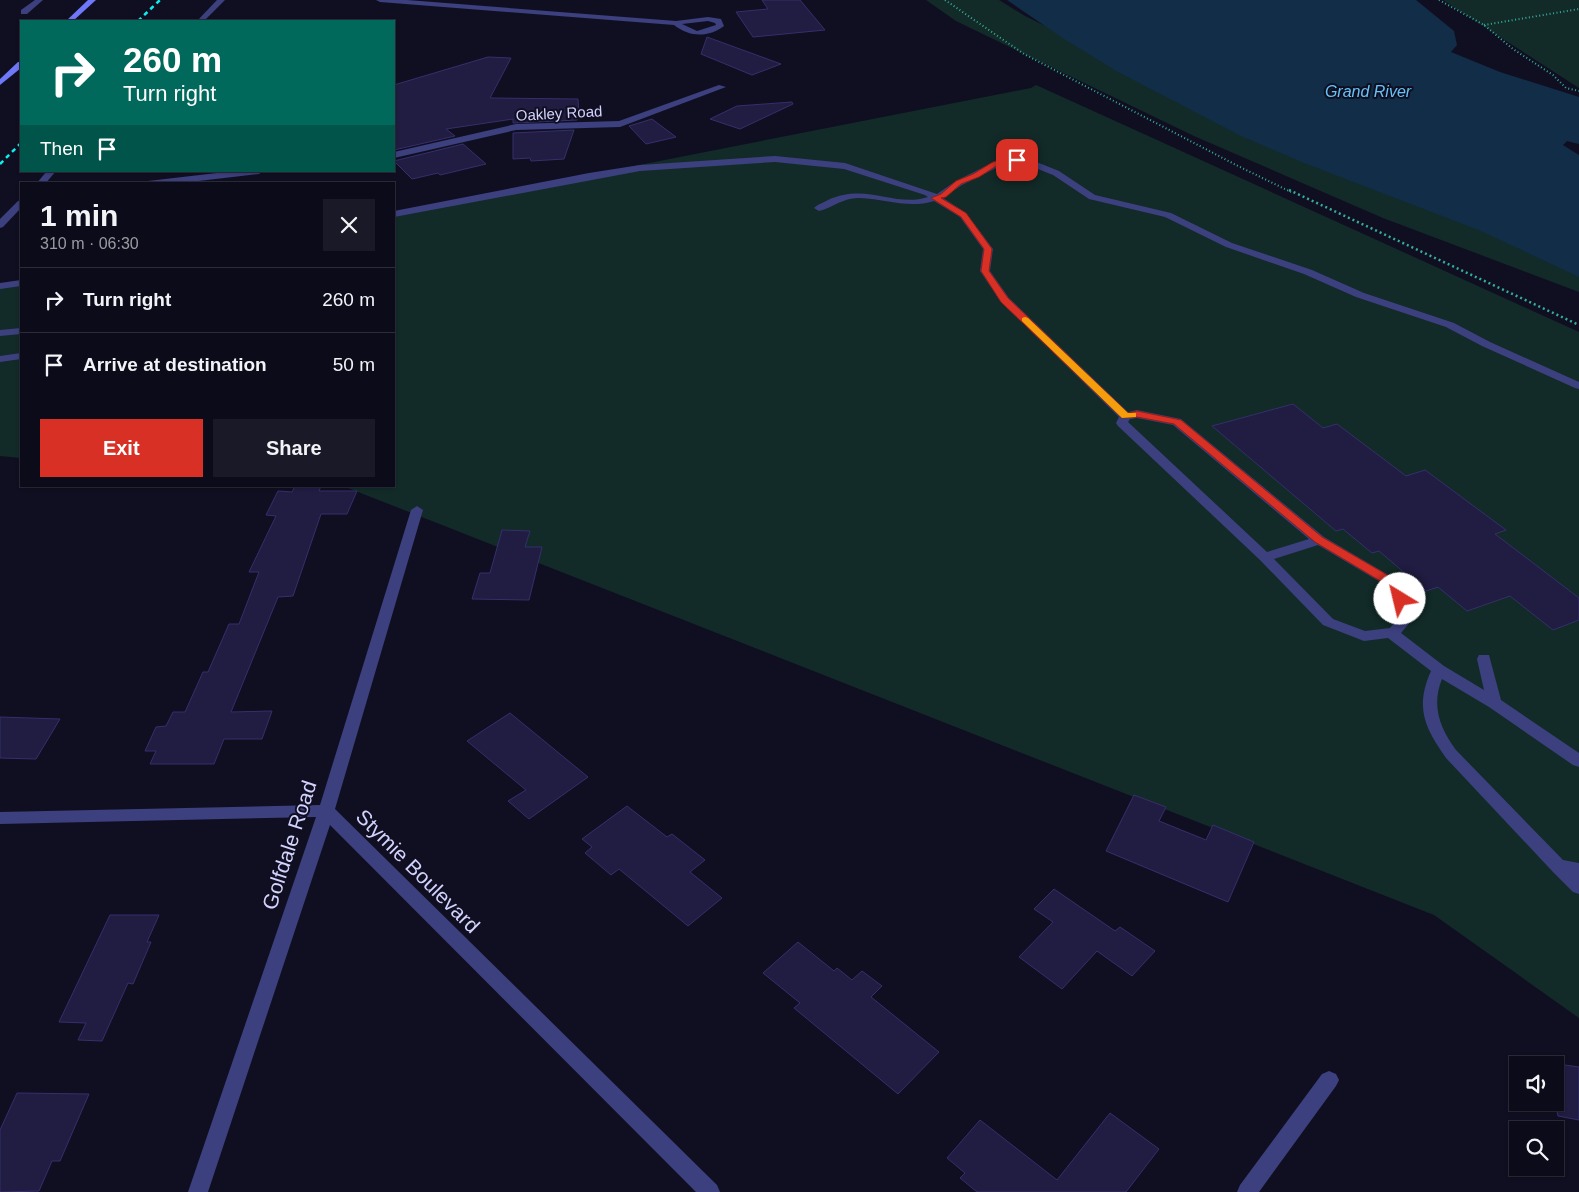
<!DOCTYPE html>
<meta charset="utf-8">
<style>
:root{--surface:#0c0b1a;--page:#1a1927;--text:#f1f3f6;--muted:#9a9ba2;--line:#2c2b39;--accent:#d93025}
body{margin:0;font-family:Helvetica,sans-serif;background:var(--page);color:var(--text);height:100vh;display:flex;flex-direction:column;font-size:19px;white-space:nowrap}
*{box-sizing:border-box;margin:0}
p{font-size:16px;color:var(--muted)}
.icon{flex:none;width:28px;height:28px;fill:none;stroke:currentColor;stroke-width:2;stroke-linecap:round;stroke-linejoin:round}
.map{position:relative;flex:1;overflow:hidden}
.sheet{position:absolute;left:20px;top:182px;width:375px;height:305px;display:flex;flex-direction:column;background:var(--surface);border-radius:0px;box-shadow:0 1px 4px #0004,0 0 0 1px var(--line)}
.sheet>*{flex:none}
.hud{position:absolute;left:20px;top:20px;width:375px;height:152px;border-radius:0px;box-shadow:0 1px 4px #0004,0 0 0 1px var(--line);background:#00695c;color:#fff;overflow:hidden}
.buttons{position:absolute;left:1509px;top:1056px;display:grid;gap:10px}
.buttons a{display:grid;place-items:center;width:55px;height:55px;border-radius:0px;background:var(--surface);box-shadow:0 1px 4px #0004,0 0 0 1px var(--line);font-size:25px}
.pin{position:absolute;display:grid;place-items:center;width:42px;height:42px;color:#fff;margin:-21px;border-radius:10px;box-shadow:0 2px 8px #0006}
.me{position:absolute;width:55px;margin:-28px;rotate:324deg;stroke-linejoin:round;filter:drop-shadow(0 0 4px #0008)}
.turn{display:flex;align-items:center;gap:18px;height:105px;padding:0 20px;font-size:22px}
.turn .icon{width:65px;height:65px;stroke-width:2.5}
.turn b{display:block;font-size:35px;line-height:42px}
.then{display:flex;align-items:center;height:48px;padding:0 20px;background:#0003;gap:10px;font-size:19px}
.round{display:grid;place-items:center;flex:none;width:52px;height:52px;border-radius:0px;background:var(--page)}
.summary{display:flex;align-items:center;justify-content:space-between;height:85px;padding:0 20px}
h1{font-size:30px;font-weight:700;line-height:38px}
.cta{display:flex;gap:10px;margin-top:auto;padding:10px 20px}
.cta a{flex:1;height:58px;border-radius:0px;background:var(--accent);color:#fff;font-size:20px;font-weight:700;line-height:58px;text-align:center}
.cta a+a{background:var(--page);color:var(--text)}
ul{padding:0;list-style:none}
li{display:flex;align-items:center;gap:15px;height:65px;padding:0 20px;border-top:1px solid var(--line)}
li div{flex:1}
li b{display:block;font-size:19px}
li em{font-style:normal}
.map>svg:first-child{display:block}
.green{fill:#122b28}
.water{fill:#112d48}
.building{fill:#201c42;stroke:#352f6c}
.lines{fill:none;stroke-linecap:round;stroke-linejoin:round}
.path-far1{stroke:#34ae9a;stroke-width:2;stroke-dasharray:1 2.5;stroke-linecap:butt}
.path{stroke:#34ae9a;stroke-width:2.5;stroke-dasharray:2 3;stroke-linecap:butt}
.service{fill:#3c407e;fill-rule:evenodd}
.minor{fill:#3c407e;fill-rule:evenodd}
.tertiary{fill:#3c407e;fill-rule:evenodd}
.secondary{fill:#6e78f8;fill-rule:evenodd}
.rail{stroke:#0cefee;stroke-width:2.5;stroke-dasharray:4.5 4;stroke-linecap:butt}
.route{fill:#d93025;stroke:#8d1f18}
.slow{fill:#f59e0b}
.labels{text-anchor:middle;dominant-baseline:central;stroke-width:4;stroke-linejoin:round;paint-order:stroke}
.far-street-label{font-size:15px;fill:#d2d2fd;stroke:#100f22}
.far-water-label{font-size:16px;font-style:italic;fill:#65c3f7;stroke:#100f22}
.near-street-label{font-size:21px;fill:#d2d2fd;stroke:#100f22}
</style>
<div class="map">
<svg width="1579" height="1192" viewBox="0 0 1579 1192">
<rect width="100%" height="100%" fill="#100f22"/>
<!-- green -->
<g class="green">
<path d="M926 0H999L1025 16 1182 93 1579 271V292L1383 218 1194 136 956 21Z"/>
<path d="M1443 0H1579V88Z"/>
<path d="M1036 85 1579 332V1018L1434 915 343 486H394V213L1031 88Z"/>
<path d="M21 284V458L0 456V288Z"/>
</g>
<!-- water -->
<path class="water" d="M1007 0H1416L1454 31 1457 45 1451 52 1500 72 1579 97V144L1567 141 1563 145 1579 155V277L1481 231 1304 163 1241 136 1118 72 1064 39Z"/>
<!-- building -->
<g class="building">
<path d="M762 0H800L825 30 753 37 736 12 768 9Z"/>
<path d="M707 37 781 64 752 75 701 54Z"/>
<path d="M488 57 511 58 490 98 578 99 579 115 577 120 513 123V119L446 129 455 136 394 150V85Z"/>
<path d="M792 102 793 104 740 129 710 119 737 106Z"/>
<path d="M652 119 676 137 646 144 629 126Z"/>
<path d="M574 130 564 159 531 161 530 158 513 159V133Z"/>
<path d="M463 144 486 164 440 175 438 173 412 179 394 161Z"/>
<path d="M1293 404 1323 428 1337 424 1406 476 1425 470 1506 530 1495 534 1579 598V620L1553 630 1510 596 1467 611 1438 587 1426 591 1379 551 1372 553 1343 529 1336 531 1212 426Z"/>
<path d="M295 486H321L319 491H357L347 514H321L293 596 278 597 231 712 272 711 262 739H224L214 764H150L156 751H145L156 727 166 726 173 712H185L203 672H208L229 624H239L259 572H249L276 516 266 515 278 491 292 492Z"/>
<path d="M502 530 530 531 525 547H542L529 600 472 599 480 573H490Z"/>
<path d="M510 713 588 777 529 819 508 801 526 790 467 741Z"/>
<path d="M0 717 60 719 36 759 0 758Z"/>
<path d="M1134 795 1166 807 1159 821 1206 840 1213 825 1254 842 1228 902 1106 851Z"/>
<path d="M627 806 667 837 672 834 705 860 690 872 722 898 688 926 619 869 611 875 585 853 592 847 582 839Z"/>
<path d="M1054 889 1115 931 1120 927 1155 951 1132 976 1097 951 1062 989 1019 957 1053 922 1034 909Z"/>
<path d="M110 915H159L147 942H151L133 984 128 983 102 1041 78 1040 86 1023 59 1022Z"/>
<path d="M798 942 834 971 837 968 852 980 862 971 882 986 871 997 939 1052 898 1094 794 1008 800 1003 763 973Z"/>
<path d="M1544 1062 1579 1067V1120L1558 1116 1555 1102V1065H1545Z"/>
<path d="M17 1093 89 1094 60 1161H52L39 1191 0 1192V1130Z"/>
<path d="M1110 1113 1159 1149 1126 1192H977L960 1178 965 1173 947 1158 980 1120 1057 1180Z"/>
</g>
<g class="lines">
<!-- path-far1 -->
<g class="path-far1">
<path d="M945 0 1024 54 1238 166 1291 192"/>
<path d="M1439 0 1484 25 1513 49 1553 75 1566 88 1579 91"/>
<path d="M1484 25 1579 9"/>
</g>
<!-- path -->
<path class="path" d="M1289 190 1579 325"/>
<!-- service -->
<g class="service">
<path d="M35 0H43L27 14H21V10Z"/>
<path d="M775 156 845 163 937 194 956 181 1002 158 1017 157 1034 161 1059 171 1095 195 1171 213 1232 243 1312 270 1364 293 1454 323 1490 342 1579 382V389L1575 388 1482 346 1446 327 1356 297 1304 274 1226 247 1165 217 1089 199 1053 175 1028 165 1006 163 962 185 943 198 966 213 993 249 990 271 1009 298 1128 412 1137 410 1181 419 1324 537 1397 580 1416 615 1401 633 1444 666 1484 690 1477 659 1479 655H1489L1501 700 1579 753V767L1573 765 1489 707 1442 679C1431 706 1440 728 1456 750L1563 860 1579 863V894L1573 892 1553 872 1446 758C1424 727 1415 707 1431 671L1388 638 1364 641 1323 625 1260 560 1118 426 1116 423 1119 417 1001 302 980 271 983 249 960 217 934 201C908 209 886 199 860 198 844 197 834 207 819 211L814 208C818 204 823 203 828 200 867 182 894 208 928 197L925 195 844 169 775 162 640 171 394 217V211L589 173 640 165ZM1137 418 1173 425 1309 539 1267 552 1128 422 1130 419ZM1318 545 1387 586 1402 614 1390 628 1365 631 1333 619 1274 559Z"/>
<path d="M21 280V286L0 289V283Z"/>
<path d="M21 328V334L0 336V330Z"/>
<path d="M21 353V359L0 362V356Z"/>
</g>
<!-- minor -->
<g class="minor">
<path d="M376 0H407L676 21 708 17 721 19 724 26C708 38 689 37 674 25L380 2ZM708 21 715 23 716 25 697 31 682 24Z"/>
<path d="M719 85 726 87 620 127 516 130 394 158V152L516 124 619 121Z"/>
<path d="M234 171H263L259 174 173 184H144L148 181Z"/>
<path d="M417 506 423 510 335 809 717 1185 720 1192H696L330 825 208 1192H188L316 817 0 824V812L320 805 411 510Z"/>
<path d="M1329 1071 1336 1074 1339 1080 1336 1086 1259 1192H1237L1240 1185 1322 1074Z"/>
</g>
<!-- tertiary -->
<g class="tertiary">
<path d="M217 0H225L204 21H197Z"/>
<path d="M47 171H56L45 184H36Z"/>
<path d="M21 200V208L3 227 0 228V219L18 201Z"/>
</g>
<!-- secondary -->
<g class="secondary">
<path d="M88 0H96L73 21H66Z"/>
<path d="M18 62H21V68L0 85V79Z"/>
</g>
<!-- rail -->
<g class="rail">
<path d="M138 21 160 0"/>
<path d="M0 164 21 143"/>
</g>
</g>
<!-- route -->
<path class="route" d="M1006 158H1017L1020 160 998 165 979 177 961 184 946 197 941 198 966 213 992 249 989 271 1008 298 1128 413 1137 411 1181 420 1322 537 1396 580 1406 599 1404 602H1396L1387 585 1315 542 1174 424 1137 417 1122 418 1001 302 981 271 984 249 961 217 931 198 941 194 956 181 973 174 993 162Z"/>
<!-- slow -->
<path class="slow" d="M1025 317 1028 318 1128 413H1136V417L1122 418 1022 321V318Z"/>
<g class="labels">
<!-- far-street labels -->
<g class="far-street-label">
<text transform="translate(559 113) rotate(-3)">Oakley Road</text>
</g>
<!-- far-water labels -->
<g class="far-water-label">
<text x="1368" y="91">Grand River</text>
</g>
<!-- near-street labels -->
<g class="near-street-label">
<text transform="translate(289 845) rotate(-72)">Golfdale Road</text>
<text transform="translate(418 871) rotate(45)">Stymie Boulevard</text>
</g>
</g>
</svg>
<div class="buttons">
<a><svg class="icon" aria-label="sound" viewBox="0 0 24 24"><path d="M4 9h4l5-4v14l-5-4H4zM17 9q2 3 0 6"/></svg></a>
<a><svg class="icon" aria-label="search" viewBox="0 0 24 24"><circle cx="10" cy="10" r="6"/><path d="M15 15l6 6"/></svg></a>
</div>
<div class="pin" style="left:1017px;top:160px;background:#d93025"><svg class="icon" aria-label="arrive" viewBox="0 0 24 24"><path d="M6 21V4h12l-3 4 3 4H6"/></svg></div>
<svg class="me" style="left:1400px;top:599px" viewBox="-20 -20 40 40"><circle r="19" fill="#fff"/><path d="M0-13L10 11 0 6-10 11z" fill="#d93025"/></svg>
<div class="hud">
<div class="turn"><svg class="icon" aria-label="right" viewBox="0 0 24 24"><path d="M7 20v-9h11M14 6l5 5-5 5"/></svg><div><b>260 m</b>Turn right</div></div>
<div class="then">Then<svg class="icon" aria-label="arrive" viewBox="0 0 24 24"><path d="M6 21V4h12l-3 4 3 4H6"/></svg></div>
</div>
<section class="sheet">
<div class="summary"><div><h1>1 min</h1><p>310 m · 06:30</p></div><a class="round"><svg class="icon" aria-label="close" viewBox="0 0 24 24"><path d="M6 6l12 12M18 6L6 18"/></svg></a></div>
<ul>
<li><svg class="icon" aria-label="right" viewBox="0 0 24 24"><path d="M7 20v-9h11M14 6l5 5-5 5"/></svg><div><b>Turn right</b></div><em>260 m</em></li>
<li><svg class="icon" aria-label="arrive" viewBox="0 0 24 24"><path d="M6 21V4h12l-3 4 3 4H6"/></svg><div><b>Arrive at destination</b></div><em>50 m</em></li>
</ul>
<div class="cta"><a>Exit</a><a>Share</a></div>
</section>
</div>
